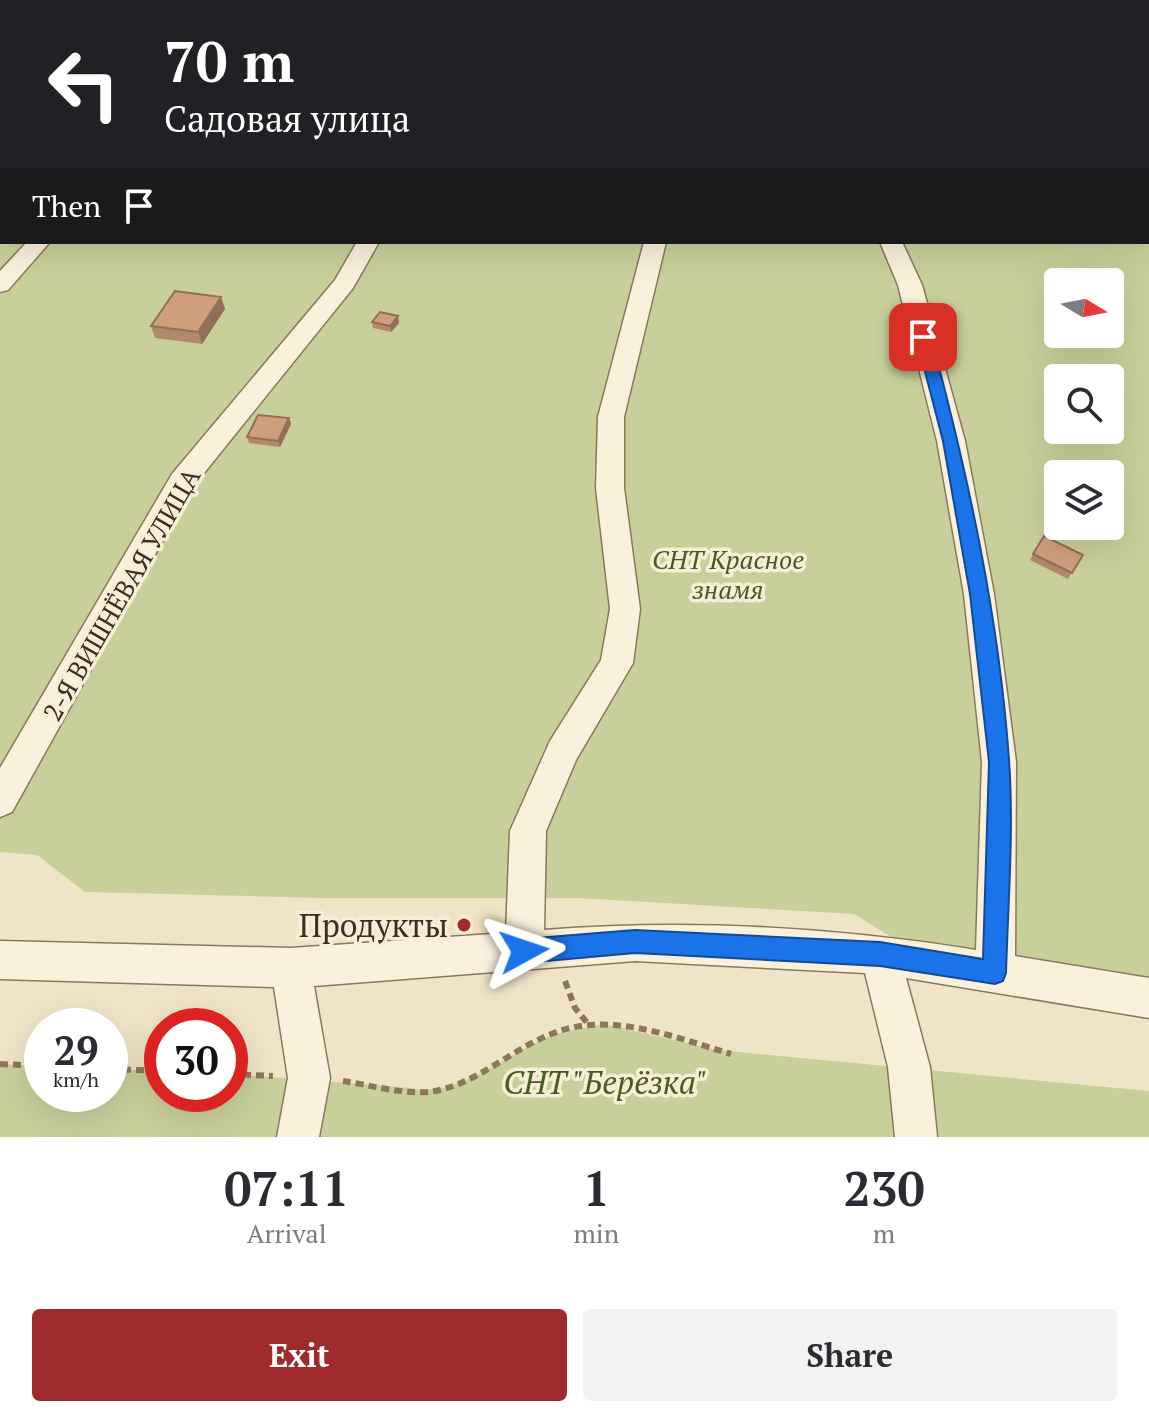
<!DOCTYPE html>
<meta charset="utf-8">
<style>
:root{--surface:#fff;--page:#f2f2f3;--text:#2b2b33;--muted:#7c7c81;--accent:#9e2a2b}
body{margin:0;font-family:"PT Serif",serif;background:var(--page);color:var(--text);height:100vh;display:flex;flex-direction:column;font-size:30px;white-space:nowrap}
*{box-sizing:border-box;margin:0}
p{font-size:26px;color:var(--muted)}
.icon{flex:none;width:44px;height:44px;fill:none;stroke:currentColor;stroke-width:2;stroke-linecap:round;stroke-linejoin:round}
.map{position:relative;height:1137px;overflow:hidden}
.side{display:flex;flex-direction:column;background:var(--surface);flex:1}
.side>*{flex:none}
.guide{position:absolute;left:0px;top:0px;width:1150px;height:244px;box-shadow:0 8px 32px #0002;background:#202124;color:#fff;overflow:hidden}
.needle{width:52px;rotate:100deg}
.tools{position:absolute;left:1044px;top:268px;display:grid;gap:16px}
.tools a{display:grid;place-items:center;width:80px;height:80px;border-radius:8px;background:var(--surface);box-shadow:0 8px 32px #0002;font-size:40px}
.speed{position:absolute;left:24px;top:1008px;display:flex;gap:16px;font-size:40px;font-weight:700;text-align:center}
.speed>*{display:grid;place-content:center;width:104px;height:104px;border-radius:50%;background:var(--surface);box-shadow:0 8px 32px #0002;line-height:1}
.speed small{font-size:20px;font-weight:400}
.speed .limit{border:12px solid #d22;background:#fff;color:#111}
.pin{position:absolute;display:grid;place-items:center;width:68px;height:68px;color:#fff;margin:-34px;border-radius:16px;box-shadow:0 4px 12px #0006}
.me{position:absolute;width:88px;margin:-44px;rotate:85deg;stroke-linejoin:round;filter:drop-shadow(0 0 6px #0008)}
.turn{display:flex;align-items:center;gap:28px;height:168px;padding:0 32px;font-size:36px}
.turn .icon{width:104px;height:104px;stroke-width:2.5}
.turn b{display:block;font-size:56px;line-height:68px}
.then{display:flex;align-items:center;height:76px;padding:0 32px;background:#0003;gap:16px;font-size:30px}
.eta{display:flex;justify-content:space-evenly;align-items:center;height:136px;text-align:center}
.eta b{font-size:48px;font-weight:700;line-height:56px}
.button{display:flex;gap:16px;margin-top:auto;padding:16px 32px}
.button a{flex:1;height:92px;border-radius:8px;background:var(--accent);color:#fff;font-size:32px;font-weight:700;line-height:92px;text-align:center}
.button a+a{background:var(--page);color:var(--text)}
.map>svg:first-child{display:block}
.green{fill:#c9cf9b;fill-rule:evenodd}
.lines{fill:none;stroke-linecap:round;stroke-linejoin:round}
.street-casing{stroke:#8d765c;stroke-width:3}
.path{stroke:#8d765c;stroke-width:6;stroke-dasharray:8 5;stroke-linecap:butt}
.street{fill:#faf1dc;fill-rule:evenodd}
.wall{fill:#b2896c}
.shaded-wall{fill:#916f58}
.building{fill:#cf9f7d;stroke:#916f58;stroke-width:2}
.route{fill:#1a73e8;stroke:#114b97;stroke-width:2}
.poi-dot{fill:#9e2a2b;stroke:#f7eed8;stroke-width:3}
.labels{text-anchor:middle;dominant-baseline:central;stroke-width:7;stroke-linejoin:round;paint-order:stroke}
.park-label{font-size:26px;font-style:italic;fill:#4d5a26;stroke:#f7eed8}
.street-label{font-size:26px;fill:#3d2e20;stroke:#f7eed8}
.near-poi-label{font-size:32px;fill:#3d2e20;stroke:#f7eed8;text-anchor:end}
.near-park-label{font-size:32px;font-style:italic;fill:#4d5a26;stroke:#f7eed8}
</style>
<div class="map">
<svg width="1149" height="1137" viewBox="0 0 1149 1137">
<rect width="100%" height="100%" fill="#f0e4c8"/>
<!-- green -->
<g class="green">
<path d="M0 0 148 2H2V242H1148V2H210L1149 0V998L932 962 854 914 577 898H322L85 892 37 855 0 852ZM1058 282H1110V334H1058ZM1058 378H1110V430H1058ZM1058 474H1110V526H1058Z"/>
<path d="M604 1024 717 1050 1149 1091V1137H0V1064L42 1066V1094H110V1069L162 1071V1094H230V1074L411 1088C458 1099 506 1054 548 1037 565 1030 586 1028 604 1024Z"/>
</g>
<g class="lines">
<!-- street casing -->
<g class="street-casing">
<g id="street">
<path d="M109 0H127L128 2H110Z"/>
<path d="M280 0H298L279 2Z"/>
<rect x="395" y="0" width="18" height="2"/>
<path d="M633 0H651L652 2H634Z"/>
<path d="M762 0H780L781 2H763Z"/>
<path d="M1010 0H1028L1029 2H1011Z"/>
<path d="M2 55V67L0 68V56Z"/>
<rect x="1148" y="173" width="1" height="14"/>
<path d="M27 242H50L8 290 0 292V271Z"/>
<path d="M357 242H379L353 288 192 488 12 812 0 817V768L172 474 335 280Z"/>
<path d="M644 242H666L624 417V488L640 609 633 663 576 760 546 831 544 930C688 919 834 927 976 950L982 762 964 594 937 441 898 285 880 242H902L922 285 965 441 994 594 1016 762 1015 956 1149 978V1018L906 978 930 1067 937 1137H895L888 1067 865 973 635 961 314 986 330 1078 319 1137H277L288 1078 274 987 0 979V941L291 948 506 933 510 831 550 741 601 660 610 609 596 488 598 417Z"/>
</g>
</g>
<!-- path -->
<g class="path">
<path d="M565 981 575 1008 589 1025"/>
<path d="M0 1064 42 1066"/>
<path d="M110 1069 162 1071"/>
<path d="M230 1074 273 1076"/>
<path d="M343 1081C371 1085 407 1096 435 1091 488 1081 526 1033 581 1026 632 1019 683 1040 731 1054"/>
</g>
<!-- street -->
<use href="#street" class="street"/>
</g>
<!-- wall -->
<g class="wall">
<path d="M736 0H752V1L737 2Z"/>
<path d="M221 297 225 309 202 344 155 338 151 326Z"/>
<path d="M398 316 399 323 391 332 373 328 372 322Z"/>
<path d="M289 418 291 424 280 447 249 443 247 437Z"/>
<path d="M1033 554 1083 555 1068 579 1030 560Z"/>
</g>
<!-- shaded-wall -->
<g class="shaded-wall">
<path d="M221 297 225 309 202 344 198 332Z"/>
<path d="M398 316 399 323 391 332 390 326Z"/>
<path d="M289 418 291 424 280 447 278 441Z"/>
</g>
<!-- building -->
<g class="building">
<path d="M175 291 221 297 198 332 151 326Z"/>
<path d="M380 312 398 316 390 326 372 322Z"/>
<path d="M258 415 289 418 278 441 247 437Z"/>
<path d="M1044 536 1083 555 1072 573 1033 554Z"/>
</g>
<!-- route -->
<path class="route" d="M923 332 931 337C968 475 999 617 1009 760 1014 830 1008 903 1006 973L1003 981 995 984 880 966 635 953 524 963 516 959 512 951 516 943 524 939 635 930 880 942 983 959 989 762 970 594 943 441 916 337Z"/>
<!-- markers -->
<circle class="poi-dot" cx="464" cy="925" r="8"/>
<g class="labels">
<!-- park labels -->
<g class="park-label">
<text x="728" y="559">СНТ Красное<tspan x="728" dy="30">знамя</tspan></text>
</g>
<!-- street labels -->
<g class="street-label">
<text transform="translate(121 594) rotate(-60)">2-Я ВИШНЁВАЯ УЛИЦА</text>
</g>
<!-- near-poi labels -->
<g class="near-poi-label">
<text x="448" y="925">Продукты</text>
</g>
<!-- near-park labels -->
<g class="near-park-label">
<text x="605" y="1082">СНТ "Берёзка"</text>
</g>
</g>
</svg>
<div class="tools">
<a><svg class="needle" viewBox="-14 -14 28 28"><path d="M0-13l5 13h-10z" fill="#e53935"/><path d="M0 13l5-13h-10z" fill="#7c7c81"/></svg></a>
<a><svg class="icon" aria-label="search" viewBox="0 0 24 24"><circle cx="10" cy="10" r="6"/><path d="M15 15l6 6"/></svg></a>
<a><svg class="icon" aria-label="layers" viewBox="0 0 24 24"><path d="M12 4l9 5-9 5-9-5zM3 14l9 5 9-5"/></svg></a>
</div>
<div class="speed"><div>29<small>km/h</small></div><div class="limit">30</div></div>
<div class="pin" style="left:923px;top:337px;background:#d93025"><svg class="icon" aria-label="arrive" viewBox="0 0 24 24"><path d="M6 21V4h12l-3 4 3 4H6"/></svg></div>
<svg class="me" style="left:524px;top:951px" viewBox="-20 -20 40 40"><path d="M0-17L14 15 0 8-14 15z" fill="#1a73e8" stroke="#fff" stroke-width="4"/></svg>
<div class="guide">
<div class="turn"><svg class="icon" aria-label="left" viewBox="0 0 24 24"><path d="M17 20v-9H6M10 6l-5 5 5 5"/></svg><div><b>70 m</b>Садовая улица</div></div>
<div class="then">Then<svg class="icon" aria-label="arrive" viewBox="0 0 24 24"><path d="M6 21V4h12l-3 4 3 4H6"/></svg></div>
</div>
</div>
<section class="side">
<div class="eta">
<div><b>07:11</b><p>Arrival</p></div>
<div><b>1</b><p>min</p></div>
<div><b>230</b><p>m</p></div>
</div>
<div class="button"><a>Exit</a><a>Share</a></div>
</section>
